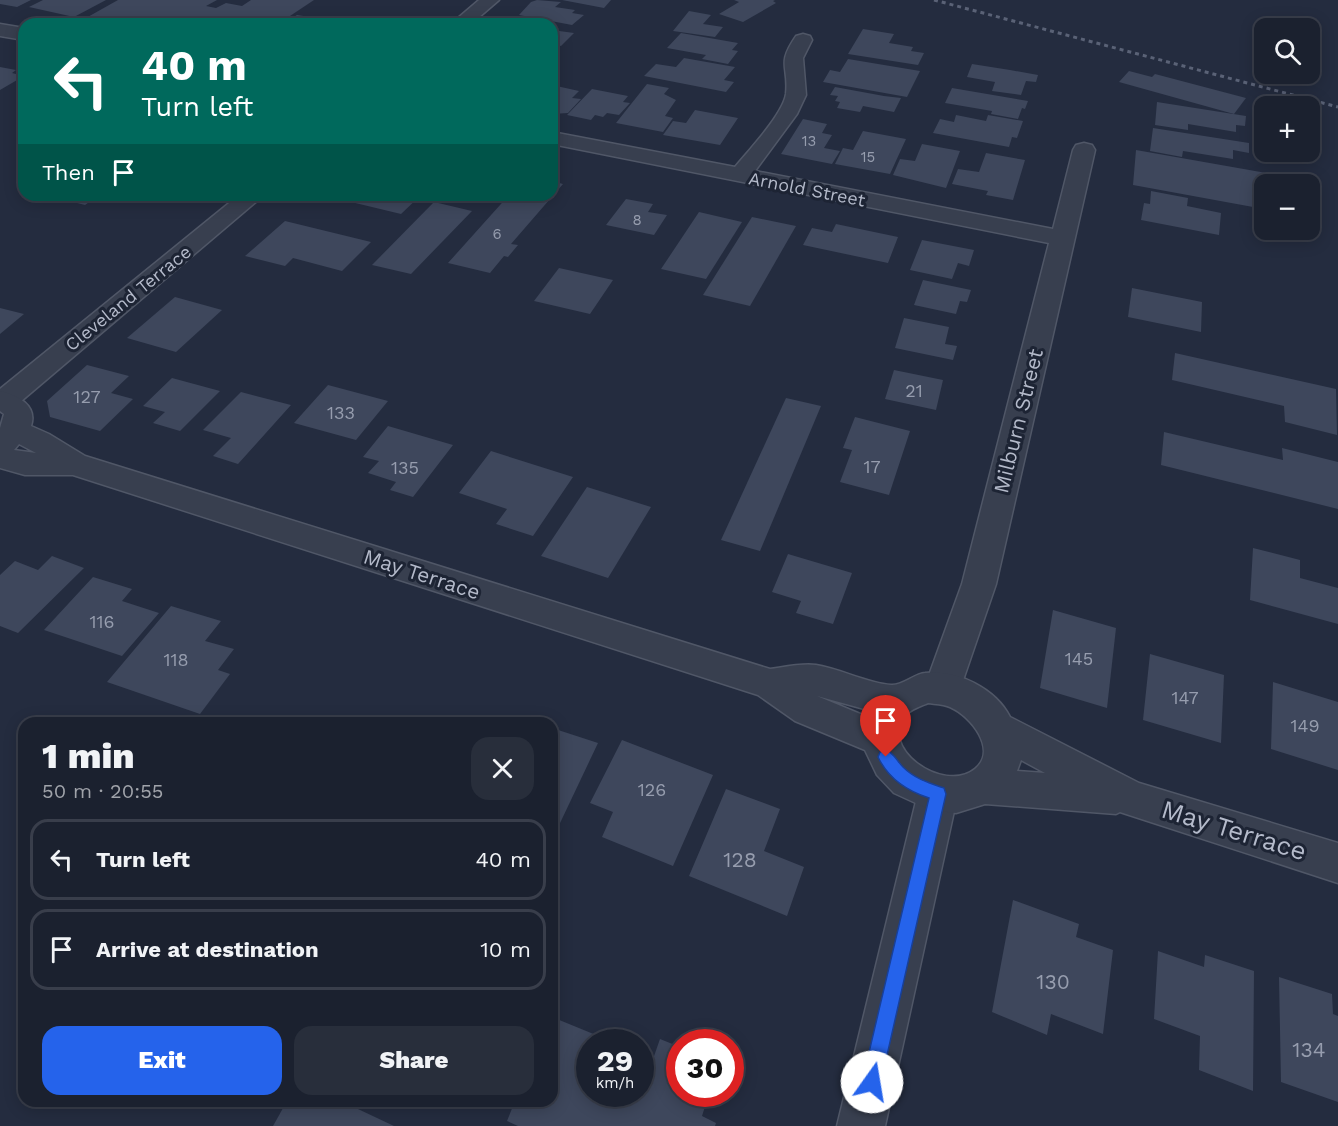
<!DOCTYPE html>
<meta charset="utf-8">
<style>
:root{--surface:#1b212f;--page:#282e3b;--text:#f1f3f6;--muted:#a0a3aa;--line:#393e4b;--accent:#2563eb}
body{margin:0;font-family:"Work Sans",sans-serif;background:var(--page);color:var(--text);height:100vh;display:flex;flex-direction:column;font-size:22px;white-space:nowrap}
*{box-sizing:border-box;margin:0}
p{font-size:20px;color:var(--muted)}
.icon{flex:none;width:33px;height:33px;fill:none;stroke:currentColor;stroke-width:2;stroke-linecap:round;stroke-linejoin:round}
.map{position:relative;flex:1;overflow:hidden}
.details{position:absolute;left:18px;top:717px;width:540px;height:390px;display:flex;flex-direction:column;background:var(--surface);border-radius:18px;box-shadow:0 3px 15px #0003,0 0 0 2px var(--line)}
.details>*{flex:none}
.guide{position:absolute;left:18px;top:18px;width:540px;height:183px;border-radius:18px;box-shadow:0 3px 15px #0003,0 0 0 2px var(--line);background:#00695c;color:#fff;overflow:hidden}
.controls{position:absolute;left:1254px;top:18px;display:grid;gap:12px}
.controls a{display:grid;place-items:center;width:66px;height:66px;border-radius:12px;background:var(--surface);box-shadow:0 3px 15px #0003,0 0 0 2px var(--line);font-size:30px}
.speed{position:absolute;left:576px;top:1029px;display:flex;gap:12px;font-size:30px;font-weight:700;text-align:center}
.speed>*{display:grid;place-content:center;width:78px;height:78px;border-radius:50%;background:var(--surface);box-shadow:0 3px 15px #0003,0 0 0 2px var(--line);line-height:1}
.speed small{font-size:15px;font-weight:400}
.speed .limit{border:9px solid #d22;background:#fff;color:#111}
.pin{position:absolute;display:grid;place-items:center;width:51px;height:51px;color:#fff;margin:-62px -26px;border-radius:50% 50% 50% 0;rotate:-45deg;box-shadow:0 0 6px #0007}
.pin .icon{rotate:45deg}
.me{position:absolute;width:66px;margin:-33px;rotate:13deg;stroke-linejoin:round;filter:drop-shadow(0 0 4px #0008)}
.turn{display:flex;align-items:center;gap:21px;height:126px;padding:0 24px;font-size:27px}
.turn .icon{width:78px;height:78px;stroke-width:2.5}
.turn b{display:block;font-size:42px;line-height:51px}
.then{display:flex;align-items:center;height:57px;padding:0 24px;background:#0003;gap:12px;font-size:22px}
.round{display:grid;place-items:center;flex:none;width:63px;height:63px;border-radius:18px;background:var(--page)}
.overview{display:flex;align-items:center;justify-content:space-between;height:102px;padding:0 24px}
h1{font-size:36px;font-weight:800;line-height:45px}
.button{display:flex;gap:12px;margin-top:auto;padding:12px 24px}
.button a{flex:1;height:69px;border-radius:18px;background:var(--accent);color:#fff;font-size:24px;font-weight:800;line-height:69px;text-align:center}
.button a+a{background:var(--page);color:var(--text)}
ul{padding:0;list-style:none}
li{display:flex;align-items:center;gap:18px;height:81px;margin:0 12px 9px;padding:0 12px;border:3px solid var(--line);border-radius:18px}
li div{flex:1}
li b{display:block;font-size:22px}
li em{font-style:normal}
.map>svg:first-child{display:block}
.building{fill:#3e475c}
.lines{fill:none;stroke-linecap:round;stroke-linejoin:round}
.minor-casing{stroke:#505767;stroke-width:3}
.tertiary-casing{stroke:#505767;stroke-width:3}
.minor{fill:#383f4f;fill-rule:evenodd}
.tertiary{fill:#383f4f;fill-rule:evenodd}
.rail{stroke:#5a6276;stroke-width:3;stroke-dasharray:4 4;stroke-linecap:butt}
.route{fill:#2563eb;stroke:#184099;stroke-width:1.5}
.labels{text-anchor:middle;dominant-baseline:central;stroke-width:6;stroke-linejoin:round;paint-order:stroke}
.far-number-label{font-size:15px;fill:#969dae}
.far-street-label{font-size:18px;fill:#b4baca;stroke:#1d2434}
.number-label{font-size:18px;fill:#969dae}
.street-label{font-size:21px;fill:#b4baca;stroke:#1d2434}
.near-number-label{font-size:21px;fill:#969dae}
.near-street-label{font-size:26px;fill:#b4baca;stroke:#1d2434}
</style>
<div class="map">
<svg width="1338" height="1126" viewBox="0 0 1338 1126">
<rect width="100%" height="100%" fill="#242c3f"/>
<!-- building -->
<g class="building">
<path d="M0 0H31L17 7 0 4Z"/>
<path d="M43 0H106L74 17 29 7Z"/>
<path d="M118 0H217L206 6 216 8 226 3 242 6 251 0H314L278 24H127L112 21 106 24 77 23Z"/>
<path d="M537 0 561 2 555 7 575 10 572 13 584 15 572 25 519 15 531 2Z"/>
<path d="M562 0H611L604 8Z"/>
<path d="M734 0H775L773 1 776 3 743 22 719 14 739 2Z"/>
<path d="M689 11 711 15 703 24 723 27 715 37 673 31Z"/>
<path d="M297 15 323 19 317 24H283Z"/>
<path d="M523 18 546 21 543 24H517Z"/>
<path d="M863 29 894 34 889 43 913 47 911 51 924 53 918 65 848 54Z"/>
<path d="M552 30 574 33 561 46 552 44Z"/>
<path d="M681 33 738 43 732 50 738 51 728 64 702 59 706 55 667 48Z"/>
<path d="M684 58 735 67 724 80 734 82 726 92 644 76 656 64 676 67Z"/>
<path d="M848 59 920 71 907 97 823 82 830 70 840 72Z"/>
<path d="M972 64 1010 70 1038 75 1036 82 1026 81 1021 95 992 91 995 82 967 77Z"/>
<path d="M0 67 16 70 12 73 24 76 0 90Z"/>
<path d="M1129 71 1152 77 1155 74 1246 98 1234 114 1119 82Z"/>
<path d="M647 84 669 88 664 94 676 100 665 116 673 118 663 132 616 123Z"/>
<path d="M552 85 579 91 572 98 581 99 568 113 552 114Z"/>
<path d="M835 87 884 96 901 98 894 112 863 106 860 112 837 108 840 102 835 101 838 96 830 95Z"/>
<path d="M952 88 1028 101 1025 109 1022 108 1018 119 991 114 992 111 945 103Z"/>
<path d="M592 89 628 96 623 102 630 103 619 115 607 113 603 117 595 115 591 120 567 115Z"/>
<path d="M1157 102 1246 116 1245 126 1236 125V132L1188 124V130L1155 125Z"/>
<path d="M695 110 738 118 720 145 663 135 673 121 686 123Z"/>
<path d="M956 115 986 121 988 115 1023 121 1017 138 1012 137 1009 147 933 133 940 119 954 122Z"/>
<path d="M803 119 827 124 822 133 832 135 824 148 840 151 832 164 781 154Z"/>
<path d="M1153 128 1249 143V153L1233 150V159L1183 151 1182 157 1150 151Z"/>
<path d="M863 131 906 139 890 174 835 164 843 148 853 150Z"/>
<path d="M922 144 960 151 946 188 893 175 900 159 915 161Z"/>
<path d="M1136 150 1294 178 1295 184H1264V209L1133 185Z"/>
<path d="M986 153 1025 160 1013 200 986 195 988 191 952 184 958 169 979 172Z"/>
<path d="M552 181 563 184 511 244 518 245 508 257 504 256 490 273 448 263 509 195H552Z"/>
<path d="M1151 191 1188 198 1187 206 1221 213 1219 235 1141 220 1144 203 1150 204Z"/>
<path d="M46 195H99L85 205Z"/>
<path d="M322 195H421L401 214Z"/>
<path d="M626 199 653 204 648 212 667 215 654 235 606 225Z"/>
<path d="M434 202 472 211 411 274 372 265Z"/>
<path d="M699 212 742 222 706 279 661 269Z"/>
<path d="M752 217 796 226 750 306 703 295Z"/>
<path d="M285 221 371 242 342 271 293 258 285 266 245 256Z"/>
<path d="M836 224 898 237 888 263 803 245 812 228 832 232Z"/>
<path d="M922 240 974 250 969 266 958 263 952 279 910 270Z"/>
<path d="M559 268 613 280 590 314 534 301Z"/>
<path d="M923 280 971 290 967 302 960 301 956 314 914 305Z"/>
<path d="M1132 288 1202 302 1201 332 1128 317Z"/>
<path d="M175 297 222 310 176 352 127 338Z"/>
<path d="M0 308 24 314 0 334Z"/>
<path d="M904 318 949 327 945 344 957 346 953 360 895 348Z"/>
<path d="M1175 353 1336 389 1337 435 1285 422 1284 406 1172 380Z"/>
<path d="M87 365 129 376 111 393 133 399 100 431 50 417 47 401Z"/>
<path d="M894 370 943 380 936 410 885 399Z"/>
<path d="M172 378 220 391 180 431 153 423 165 412 143 406Z"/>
<path d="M328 385 388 401 356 440 294 423Z"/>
<path d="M241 392 291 405 238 464 213 456 231 438 203 430Z"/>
<path d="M786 398 821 406 760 551 721 540Z"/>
<path d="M855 417 910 431 889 495 840 482 852 450 843 448Z"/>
<path d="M388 426 453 445 413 497 390 490 396 482 368 473 379 461 363 457Z"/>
<path d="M1164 432 1283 460 1282 448 1338 462V509L1161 465Z"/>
<path d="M491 451 573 477 533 536 496 524 507 509 459 493Z"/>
<path d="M587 487 651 507 608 578 541 556Z"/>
<path d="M1253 548 1300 560V578L1338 588V624L1250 600Z"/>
<path d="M788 554 852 573 833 624 796 613 801 601 772 592Z"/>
<path d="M52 556 84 568 18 633 0 626V575L15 561 38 570Z"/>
<path d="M93 577 132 589 122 601 159 613 122 656 44 630Z"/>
<path d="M171 606 221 621 205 641 234 649 218 670 230 674 200 714 107 682Z"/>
<path d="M1053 610 1116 628 1107 708 1040 688Z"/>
<path d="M1150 654 1224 675 1221 743 1143 720Z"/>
<path d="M1273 682 1338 702V770L1271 749Z"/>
<path d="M552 728 598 743 552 840Z"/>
<path d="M622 740 713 775 673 866 602 837 613 812 590 803Z"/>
<path d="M726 789 780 809 764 851 804 867 787 916 689 876Z"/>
<path d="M1013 900 1079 924 1076 937 1113 950 1103 1034 1051 1014 1047 1035 992 1012Z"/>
<path d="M1158 951 1204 967 1205 955 1254 971 1253 1091 1199 1070 1200 1036 1154 1019Z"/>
<path d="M1279 977 1332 994 1333 1014 1338 1016V1102L1281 1082Z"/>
<path d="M552 1017 613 1042H590V1094H640V1054L653 1059 660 1039 680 1047V1094H709L702 1116 716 1123 715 1126H518L507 1121 515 1101H552Z"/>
<path d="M287 1101H341L394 1126H273Z"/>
</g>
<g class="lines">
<!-- minor casing -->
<g class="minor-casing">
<g id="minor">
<path d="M479 0H499L471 24H451Z"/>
<path d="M0 24 24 28V40L0 36Z"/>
<path d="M803 34 810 36 812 40 803 58 806 95 797 114 755 171 1053 229 1073 150 1076 145 1084 143 1092 145 1095 150 996 584 960 689 955 700 942 704 929 700 924 689 962 584 1049 243 552 144V132L735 167C749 150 783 114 786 94 789 65 776 65 796 36Z"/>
<path d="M239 195H264L13 408 0 410V389Z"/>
<path d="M938 775 952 780 958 793 885 1126H837L918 793 924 780Z"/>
</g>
</g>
<!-- tertiary casing -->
<g class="tertiary-casing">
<path id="tertiary" d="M0 391C17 395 38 405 31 426L49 434 85 456 770 669C784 667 802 663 816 665 841 669 866 683 891 685 902 686 914 674 925 673 957 669 996 689 1010 717L1139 783 1338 843V883L1120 812 1116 814 985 804 956 813 931 810 894 793 877 775 865 750 795 721 758 695 73 475H25L0 468V428L4 414 0 411ZM19 444 36 453 14 450ZM817 696 868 710 865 716ZM928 703C935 704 943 704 950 707 971 716 998 750 975 769 943 795 875 746 907 714 912 709 921 706 928 703ZM1021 760 1045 773 1017 771Z"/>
</g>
<!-- minor -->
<use href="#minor" class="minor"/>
<!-- tertiary -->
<use href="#tertiary" class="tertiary"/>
<!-- rail -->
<path class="rail" d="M934 0 1338 107"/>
</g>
<!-- route -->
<path class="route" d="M886 750C894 753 897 761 903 767 915 779 929 783 944 788L946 794 881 1082 878 1089 872 1092 865 1089 862 1082 929 798C907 791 888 778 878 757L880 752Z"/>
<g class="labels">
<!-- far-number labels -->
<g class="far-number-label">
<text x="809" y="141">13</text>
<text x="868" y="157">15</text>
<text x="637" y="220">8</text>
<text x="497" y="234">6</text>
</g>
<!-- far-street labels -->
<g class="far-street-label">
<text transform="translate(807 189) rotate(11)">Arnold Street</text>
<text transform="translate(128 298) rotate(-39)">Cleveland Terrace</text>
</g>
<!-- number labels -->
<g class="number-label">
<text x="914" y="390">21</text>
<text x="87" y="396">127</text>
<text x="341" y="412">133</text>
<text x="872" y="466">17</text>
<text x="405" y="467">135</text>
<text x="102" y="621">116</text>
<text x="1079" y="658">145</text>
<text x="176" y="659">118</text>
<text x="1185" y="697">147</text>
<text x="1305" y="725">149</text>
<text x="652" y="789">126</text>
</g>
<!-- street labels -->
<g class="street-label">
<text transform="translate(1018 421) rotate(-76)">Milburn Street</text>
<text transform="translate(422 574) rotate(18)">May Terrace</text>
</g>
<!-- near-number labels -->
<g class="near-number-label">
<text x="740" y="859">128</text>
<text x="1053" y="981">130</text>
<text x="1309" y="1049">134</text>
</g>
<!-- near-street labels -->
<g class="near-street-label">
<text transform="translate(1234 830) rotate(17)">May Terrace</text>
</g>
</g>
</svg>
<div class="controls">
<a><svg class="icon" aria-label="search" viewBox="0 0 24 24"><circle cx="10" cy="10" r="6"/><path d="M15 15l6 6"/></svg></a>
<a>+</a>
<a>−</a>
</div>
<div class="speed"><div>29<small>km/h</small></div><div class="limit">30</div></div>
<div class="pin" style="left:886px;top:757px;background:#d93025"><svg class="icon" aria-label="arrive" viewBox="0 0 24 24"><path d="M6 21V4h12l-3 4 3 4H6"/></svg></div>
<svg class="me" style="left:872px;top:1082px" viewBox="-20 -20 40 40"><circle r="19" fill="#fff"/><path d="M0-13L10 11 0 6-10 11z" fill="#2563eb"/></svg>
<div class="guide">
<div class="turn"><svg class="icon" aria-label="left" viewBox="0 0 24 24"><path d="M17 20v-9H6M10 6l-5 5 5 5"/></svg><div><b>40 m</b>Turn left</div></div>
<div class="then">Then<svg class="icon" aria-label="arrive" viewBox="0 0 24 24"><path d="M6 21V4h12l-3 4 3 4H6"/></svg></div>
</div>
<section class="details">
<div class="overview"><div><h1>1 min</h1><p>50 m · 20:55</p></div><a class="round"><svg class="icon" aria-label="close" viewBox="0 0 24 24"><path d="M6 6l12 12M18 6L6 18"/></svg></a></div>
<ul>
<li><svg class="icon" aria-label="left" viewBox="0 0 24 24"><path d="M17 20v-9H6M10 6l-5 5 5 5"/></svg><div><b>Turn left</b></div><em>40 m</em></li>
<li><svg class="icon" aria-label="arrive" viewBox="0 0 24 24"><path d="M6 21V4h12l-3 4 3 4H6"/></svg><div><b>Arrive at destination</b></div><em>10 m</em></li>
</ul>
<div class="button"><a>Exit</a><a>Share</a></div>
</section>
</div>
